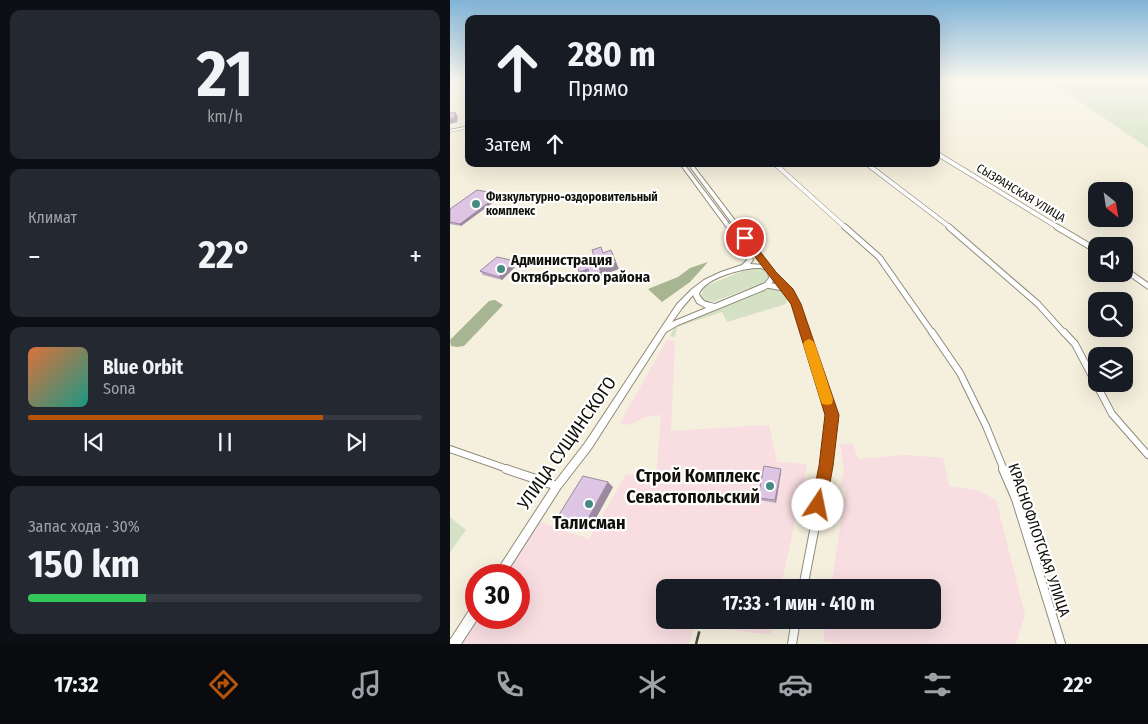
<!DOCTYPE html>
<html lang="ru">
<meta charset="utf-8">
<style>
:root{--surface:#171b24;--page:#242831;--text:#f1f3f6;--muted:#9ea1a6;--line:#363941;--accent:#b45309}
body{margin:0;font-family:"Fira Sans Condensed",sans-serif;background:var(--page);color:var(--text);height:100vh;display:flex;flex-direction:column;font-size:19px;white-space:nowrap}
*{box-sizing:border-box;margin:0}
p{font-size:16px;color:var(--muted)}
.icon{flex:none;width:28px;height:28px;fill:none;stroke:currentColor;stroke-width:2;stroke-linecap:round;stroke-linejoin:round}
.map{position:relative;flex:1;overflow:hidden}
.panel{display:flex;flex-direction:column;gap:10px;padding:10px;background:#0d0f14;width:450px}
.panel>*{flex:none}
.top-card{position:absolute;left:15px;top:15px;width:475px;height:152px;border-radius:10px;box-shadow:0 5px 20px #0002;background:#171b24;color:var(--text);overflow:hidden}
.needle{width:32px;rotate:150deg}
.controls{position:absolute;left:638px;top:182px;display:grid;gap:10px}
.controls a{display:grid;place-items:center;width:45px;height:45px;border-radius:10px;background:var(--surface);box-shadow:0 5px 20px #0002;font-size:25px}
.speed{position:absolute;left:15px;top:564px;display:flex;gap:10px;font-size:25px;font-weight:700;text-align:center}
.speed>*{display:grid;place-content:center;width:65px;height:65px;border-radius:50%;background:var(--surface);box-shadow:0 5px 20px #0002;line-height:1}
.speed .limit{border:8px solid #d22;background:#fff;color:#111}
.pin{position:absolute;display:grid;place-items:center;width:42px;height:42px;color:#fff;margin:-21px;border:2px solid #fff;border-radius:50%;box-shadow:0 1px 5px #0007}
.me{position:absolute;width:55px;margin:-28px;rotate:11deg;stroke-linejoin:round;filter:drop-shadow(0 0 4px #0008)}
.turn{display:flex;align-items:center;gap:18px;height:105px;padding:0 20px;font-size:22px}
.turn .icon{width:65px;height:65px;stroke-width:2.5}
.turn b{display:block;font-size:35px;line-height:42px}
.then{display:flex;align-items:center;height:48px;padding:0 20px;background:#0003;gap:10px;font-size:19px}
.big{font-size:38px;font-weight:700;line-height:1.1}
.panel .tile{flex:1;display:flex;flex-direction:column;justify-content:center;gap:8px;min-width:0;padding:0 18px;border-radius:10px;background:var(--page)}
.panel .dial{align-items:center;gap:0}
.dial b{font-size:65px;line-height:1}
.song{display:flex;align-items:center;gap:15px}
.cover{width:60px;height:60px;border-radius:8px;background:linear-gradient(135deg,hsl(20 70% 55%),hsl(170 70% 35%))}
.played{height:5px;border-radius:2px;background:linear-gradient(90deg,var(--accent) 75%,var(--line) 75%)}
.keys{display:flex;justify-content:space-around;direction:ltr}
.heat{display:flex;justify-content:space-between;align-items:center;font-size:28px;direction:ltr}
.charge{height:8px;border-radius:4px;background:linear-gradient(90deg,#34c759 30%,var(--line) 0)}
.trip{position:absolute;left:206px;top:579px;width:285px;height:50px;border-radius:10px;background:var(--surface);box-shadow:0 5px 20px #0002;font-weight:700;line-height:50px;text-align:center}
.menu{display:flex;height:80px;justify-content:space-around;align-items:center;background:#090b0e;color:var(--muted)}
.menu .icon{width:35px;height:35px}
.menu .current{color:var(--accent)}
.menu b{font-size:22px;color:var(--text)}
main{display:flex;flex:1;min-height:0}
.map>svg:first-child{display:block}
.industrial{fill:#f8dde1}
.green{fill:#d5e1c4}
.forest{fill:#a8b593}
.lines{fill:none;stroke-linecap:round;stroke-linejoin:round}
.minor-far3-casing{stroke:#8f8a79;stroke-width:5}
.minor-far2-casing{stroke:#8f8a79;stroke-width:7}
.minor-far1-casing{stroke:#8f8a79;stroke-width:8}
.minor-casing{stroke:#8f8a79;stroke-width:10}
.tertiary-casing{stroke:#8f8a79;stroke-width:2}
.secondary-casing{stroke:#8f8a79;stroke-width:1}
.minor-far3{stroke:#fff;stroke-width:4}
.minor-far2{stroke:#fff;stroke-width:5}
.minor-far1{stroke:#fff;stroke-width:6}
.minor{stroke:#fff;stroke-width:8}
.tertiary{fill:#fff;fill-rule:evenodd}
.secondary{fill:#fff;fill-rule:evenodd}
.rail{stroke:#49463d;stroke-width:2.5;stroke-dasharray:13 13;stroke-linecap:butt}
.wall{fill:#bea9c3}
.shaded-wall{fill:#9b8a9f}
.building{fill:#ddc5e3;stroke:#9b8a9f}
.route{fill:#b45309;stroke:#753606}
.slow{fill:#f59e0b}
.poi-dot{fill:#458b84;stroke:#fff;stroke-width:2}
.labels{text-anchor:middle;stroke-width:4.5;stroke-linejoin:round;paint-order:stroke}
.far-street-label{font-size:12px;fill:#12100a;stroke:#fff}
.far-poi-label{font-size:12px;font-weight:bold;fill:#12100a;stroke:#fff;text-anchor:start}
.poi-label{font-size:15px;font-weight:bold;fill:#12100a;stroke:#fff;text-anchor:start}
.street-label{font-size:15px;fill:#12100a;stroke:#fff}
.near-street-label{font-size:18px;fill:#12100a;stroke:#fff}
.near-poi-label{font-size:18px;font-weight:bold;fill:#12100a;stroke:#fff;text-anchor:end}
</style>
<main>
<section class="panel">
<div class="tile dial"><b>21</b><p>km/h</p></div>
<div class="tile"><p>Климат</p>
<div class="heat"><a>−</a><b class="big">22°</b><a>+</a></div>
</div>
<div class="tile">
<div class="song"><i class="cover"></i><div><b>Blue Orbit</b><p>Sona</p></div></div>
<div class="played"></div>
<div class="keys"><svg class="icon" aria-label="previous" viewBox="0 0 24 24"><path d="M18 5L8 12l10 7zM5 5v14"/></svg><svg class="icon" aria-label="pause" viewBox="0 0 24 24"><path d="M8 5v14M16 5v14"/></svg><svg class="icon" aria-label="next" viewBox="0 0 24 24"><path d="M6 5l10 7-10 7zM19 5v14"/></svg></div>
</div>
<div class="tile"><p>Запас хода · 30%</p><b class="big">150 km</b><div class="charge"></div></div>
</section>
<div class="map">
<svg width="698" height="644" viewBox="0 0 698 644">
<rect width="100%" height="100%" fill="#f5efdd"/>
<path class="industrial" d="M217 340 225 341 221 431 319 425 327 462 357 464 331 587 215 588V620H324L321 635 245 625 239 644H10L28 618H69V575H56L90 522 139 539 176 474 206 480 211 415 195 417 179 425 170 423Z
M403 443 408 459 456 455 493 458 499 486 527 490 546 500 575 615 566 644H393L373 641 376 620H482V588L381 587 396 488 390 487 394 471 390 444Z"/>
<path class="green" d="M600 81H698V148Z
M306 266 315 269 318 272 317 280 312 283 263 302 257 301 251 296 255 286Z
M324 287 329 288 338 296 336 304 277 322 272 312 227 327 225 337 220 336 225 326Z
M0 517 16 530 0 552Z"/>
<path class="forest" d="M258 262 240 282 212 302 198 289 228 277 240 268Z
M45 300 53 305 14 346 7 347 1 346 0 340 39 301Z"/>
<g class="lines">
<defs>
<path id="minor-far3" d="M486 153 609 228
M325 164 396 228
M417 164 501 228"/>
<path id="minor-far2" d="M395 227 429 257 483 334
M499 227 588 304 615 334
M607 227 646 250
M674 269 698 286
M322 274C343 297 346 304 356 334
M317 285 333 288"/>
<path id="minor-far1" d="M355 332 382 415 375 470
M482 332 510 373 536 426 554 470
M614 332 625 344 662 414 698 455
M0 449 60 470"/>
<path id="minor" d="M56 469 107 486
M553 469 566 499 611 644
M353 588 376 469
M342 644 346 620"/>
<path id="tertiary" d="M230 164H234L299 250 303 260 300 264 313 265 238 164H242L323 270 325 278 319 287 314 290 228 325 216 332 141 449 110 489 55 575H44L104 483 135 443 227 304 242 289 254 280 271 272 292 265 297 260 294 251ZM304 268H311L318 271 319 278 315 283 265 304C257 302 253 303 249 294 255 278 288 270 304 268ZM243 295 247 303 256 308 222 322 232 308Z
M26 604V618H28L11 644H0V640L22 606Z"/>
<path id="secondary" d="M19 126V128L0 132V130Z"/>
</defs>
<use href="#minor-far3" class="minor-far3-casing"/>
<use href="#minor-far2" class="minor-far2-casing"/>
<use href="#minor-far1" class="minor-far1-casing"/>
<use href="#minor" class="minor-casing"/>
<use href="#tertiary" class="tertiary-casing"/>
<use href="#secondary" class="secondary-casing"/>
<use href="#minor-far3" class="minor-far3"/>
<use href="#minor-far2" class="minor-far2"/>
<use href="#minor-far1" class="minor-far1"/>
<use href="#minor" class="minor"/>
<use href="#tertiary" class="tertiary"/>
<use href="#secondary" class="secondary"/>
<path class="rail" d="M246 644 252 621"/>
</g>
<path class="wall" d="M50 194 52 196 11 226 0 224V209Z
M65 261 68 264 52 280 33 275 30 271Z
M331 469V472L326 503 309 500 308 498Z
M163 487 140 529 114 521 107 518Z"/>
<path class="shaded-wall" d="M5 112 8 117 7 122 0 124V119Z
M50 194 52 196 11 226 10 224Z
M161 250 169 269 153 275 155 279 144 283 140 276 133 279 129 272 138 269 149 268Z
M65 261 68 264 52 280 49 277Z
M331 469V472L326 503 325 500Z
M158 482 163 487 140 529 134 526Z"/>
<path class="building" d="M5 112 4 118 0 119V113Z
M27 190 50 194 10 224 0 222V209Z
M151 247 153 253 161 250 166 263 149 268 151 272 140 276 138 269 129 272 125 259 135 256 137 262 145 259 142 250Z
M47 257 65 261 49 277 30 271Z
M314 466 331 469 325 500 308 498Z
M133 476 158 482 134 526 107 518Z"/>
<linearGradient id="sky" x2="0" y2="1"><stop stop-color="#80b3d6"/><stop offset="0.47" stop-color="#faf8f0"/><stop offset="1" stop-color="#faf8f0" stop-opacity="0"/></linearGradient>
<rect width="698" height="171" fill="url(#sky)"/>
<path class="route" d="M295 235 298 236 326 272 343 289 351 304 389 415 383 466 376 505 374 510 368 513 363 510 361 505 369 466 375 415 341 304 292 240V236Z"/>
<path class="slow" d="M359 339 363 341 365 344 383 399 382 404 377 405 372 404 370 399 353 344 355 341Z"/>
<g class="poi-dot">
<circle cx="26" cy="204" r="5"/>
<circle cx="51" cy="269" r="5"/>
<circle cx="320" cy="486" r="5"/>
<circle cx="139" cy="504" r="5"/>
</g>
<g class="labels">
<g class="far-street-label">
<text transform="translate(571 193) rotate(31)" y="4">СЫЗРАНСКАЯ УЛИЦА</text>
</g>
<g class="far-poi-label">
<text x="36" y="201">Физкультурно-оздоровительный<tspan x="36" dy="14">комплекс</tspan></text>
</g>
<g class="poi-label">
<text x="61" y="265">Администрация<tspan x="61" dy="17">Октябрьского района</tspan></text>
</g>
<g class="street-label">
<text transform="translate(589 540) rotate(71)" y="5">КРАСНОФЛОТСКАЯ УЛИЦА</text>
</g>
<g class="near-street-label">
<text transform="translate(117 443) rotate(-55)" y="6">УЛИЦА СУЩИНСКОГО</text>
</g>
<g class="near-poi-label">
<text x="310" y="482">Строй Комплекс<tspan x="310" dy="21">Севастопольский</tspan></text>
<text x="139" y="529" text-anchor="middle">Талисман</text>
</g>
</g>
</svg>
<div class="controls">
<a><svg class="needle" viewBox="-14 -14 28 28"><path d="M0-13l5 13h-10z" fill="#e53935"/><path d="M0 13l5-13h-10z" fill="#9ea1a6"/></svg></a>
<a><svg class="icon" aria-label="sound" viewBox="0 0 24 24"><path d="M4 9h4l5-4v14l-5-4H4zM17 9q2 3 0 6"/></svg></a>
<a><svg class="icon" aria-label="search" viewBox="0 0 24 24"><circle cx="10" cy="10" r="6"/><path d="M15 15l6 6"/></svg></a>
<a><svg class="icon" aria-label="layers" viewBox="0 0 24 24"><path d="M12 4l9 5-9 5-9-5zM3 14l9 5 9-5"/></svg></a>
</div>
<div class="speed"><div class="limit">30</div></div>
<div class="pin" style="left:295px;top:238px;background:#d93025"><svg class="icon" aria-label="arrive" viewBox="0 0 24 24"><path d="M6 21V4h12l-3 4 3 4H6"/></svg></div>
<svg class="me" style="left:368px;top:505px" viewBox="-20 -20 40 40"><circle r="19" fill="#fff"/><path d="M0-13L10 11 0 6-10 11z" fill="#b45309"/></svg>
<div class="trip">17:33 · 1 мин · 410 m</div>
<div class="top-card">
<div class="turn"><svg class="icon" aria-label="ahead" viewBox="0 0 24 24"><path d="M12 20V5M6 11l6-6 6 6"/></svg><div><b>280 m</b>Прямо</div></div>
<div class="then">Затем<svg class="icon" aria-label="ahead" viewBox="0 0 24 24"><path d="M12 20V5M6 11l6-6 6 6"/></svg></div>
</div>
</div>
</main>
<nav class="menu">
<b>17:32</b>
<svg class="icon current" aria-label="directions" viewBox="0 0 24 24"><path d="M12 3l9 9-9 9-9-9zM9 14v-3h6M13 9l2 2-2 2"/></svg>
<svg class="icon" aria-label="music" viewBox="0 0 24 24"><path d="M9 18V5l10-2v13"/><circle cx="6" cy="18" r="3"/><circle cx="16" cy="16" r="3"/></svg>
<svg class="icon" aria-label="phone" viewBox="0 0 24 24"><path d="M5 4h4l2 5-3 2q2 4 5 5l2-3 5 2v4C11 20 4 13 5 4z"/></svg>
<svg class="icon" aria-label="climate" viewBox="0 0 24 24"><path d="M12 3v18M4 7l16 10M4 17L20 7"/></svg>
<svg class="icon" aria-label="car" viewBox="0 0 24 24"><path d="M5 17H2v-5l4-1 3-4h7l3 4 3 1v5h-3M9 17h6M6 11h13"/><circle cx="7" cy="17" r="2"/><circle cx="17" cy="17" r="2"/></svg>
<svg class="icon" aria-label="filters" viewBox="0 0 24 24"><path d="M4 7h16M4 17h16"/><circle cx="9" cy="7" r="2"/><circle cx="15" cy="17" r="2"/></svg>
<b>22°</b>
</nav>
